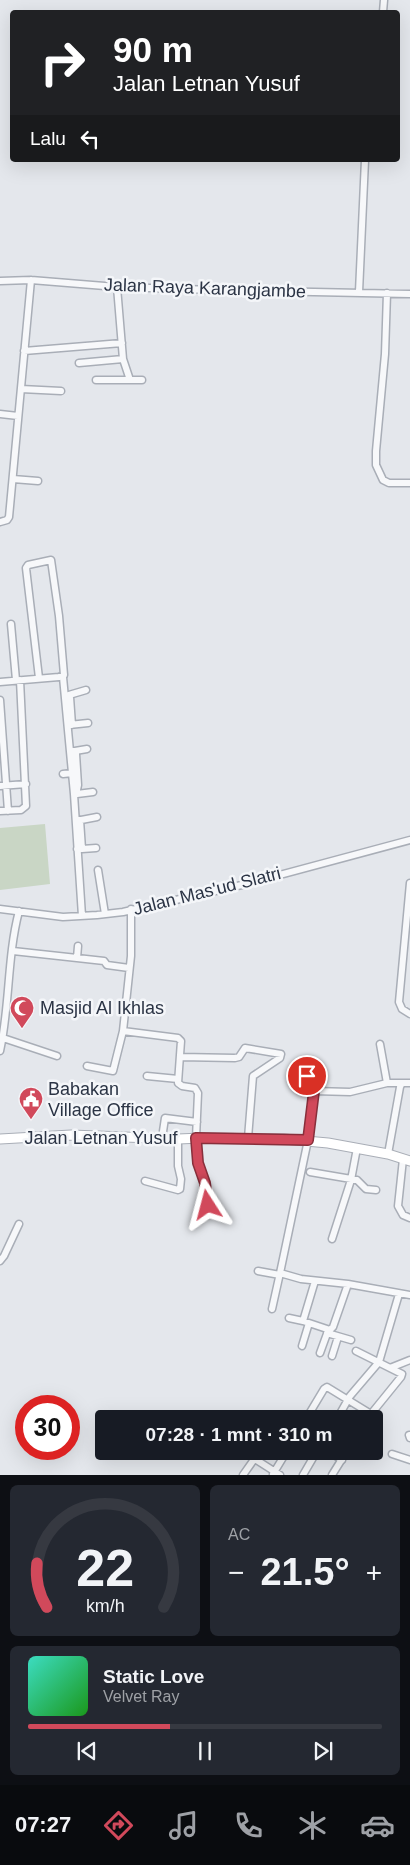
<!DOCTYPE html>
<html lang="id">
<meta charset="utf-8">
<style>
:root{--surface:#171b24;--page:#242831;--text:#f1f3f6;--muted:#9ea1a6;--line:#363941;--accent:#d1495b}
body{margin:0;font-family:Arial,sans-serif;background:var(--page);color:var(--text);height:100vh;display:flex;flex-direction:column;font-size:19px;white-space:nowrap}
*{box-sizing:border-box;margin:0}
p{font-size:16px;color:var(--muted)}
.icon{flex:none;width:28px;height:28px;fill:none;stroke:currentColor;stroke-width:2;stroke-linecap:round;stroke-linejoin:round}
.map{position:relative;height:1475px;overflow:hidden}
.details{display:flex;flex-direction:column;gap:10px;padding:10px;background:#0d0f14;flex:1}
.details>*{flex:none}
.hud{position:absolute;left:10px;top:10px;width:390px;height:152px;border-radius:5px;box-shadow:0 5px 20px #0002;background:#202124;color:#fff;overflow:hidden}
.speed{position:absolute;left:15px;top:1395px;display:flex;gap:10px;font-size:25px;font-weight:700;text-align:center}
.speed>*{display:grid;place-content:center;width:65px;height:65px;border-radius:50%;background:var(--surface);box-shadow:0 5px 20px #0002;line-height:1}
.speed .limit{border:8px solid #d22;background:#fff;color:#111}
.pin{position:absolute;display:grid;place-items:center;width:42px;height:42px;color:#fff;margin:-21px;border:2px solid #fff;border-radius:50%;box-shadow:0 1px 5px #0007}
.me{position:absolute;width:55px;margin:-28px;rotate:351deg;stroke-linejoin:round;filter:drop-shadow(0 0 4px #0008)}
.turn{display:flex;align-items:center;gap:18px;height:105px;padding:0 20px;font-size:22px}
.turn .icon{width:65px;height:65px;stroke-width:2.5}
.turn b{display:block;font-size:35px;line-height:42px}
.then{display:flex;align-items:center;height:48px;padding:0 20px;background:#0003;gap:10px;font-size:19px}
.big{font-size:38px;font-weight:700;line-height:1.1}
.details .tile{flex:1;display:flex;flex-direction:column;justify-content:center;gap:8px;min-width:0;padding:0 18px;border-radius:8px;background:var(--page)}
.details .dial{align-items:center;gap:0}
.dial svg{height:130px;overflow:visible;fill:none;stroke:var(--line);stroke-width:7;stroke-linecap:round;text-anchor:middle}
.dial text{fill:var(--text);stroke:none}
.song{display:flex;align-items:center;gap:15px}
.cover{width:60px;height:60px;border-radius:8px;background:linear-gradient(135deg,hsl(170 70% 55%),hsl(120 70% 35%))}
.played{height:5px;border-radius:2px;background:linear-gradient(90deg,var(--accent) 40%,var(--line) 40%)}
.keys{display:flex;justify-content:space-around;direction:ltr}
.heat{display:flex;justify-content:space-between;align-items:center;font-size:28px;direction:ltr}
.details .tiles{flex:1;display:grid;gap:10px;grid-template-columns:1fr 1fr}
.tile:last-child{grid-column:span 2}
.trip{position:absolute;left:95px;top:1410px;width:288px;height:50px;border-radius:5px;background:var(--surface);box-shadow:0 5px 20px #0002;font-weight:700;line-height:50px;text-align:center}
.tabs{display:flex;height:80px;justify-content:space-around;align-items:center;background:#090b0e;color:var(--muted)}
.tabs .icon{width:35px;height:35px}
.tabs .selected{color:var(--accent)}
.tabs b{font-size:22px;color:var(--text)}
.map>svg:first-child{display:block}
.green{fill:#c9d6c5}
.lines{fill:none;stroke-linecap:round;stroke-linejoin:round}
.street-casing{stroke:#a9aeb7;stroke-width:9}
.secondary-casing{stroke:#a9aeb7;stroke-width:11}
.street{stroke:#f7f8fa;stroke-width:6}
.secondary{stroke:#fff;stroke-width:9}
.route-casing{stroke:#882f3b;stroke-width:12}
.route{stroke:#d1495b;stroke-width:9}
.labels{text-anchor:middle;stroke-width:5;stroke-linejoin:round;paint-order:stroke}
.street-label{font-size:18px;fill:#2b3445;stroke:#f4f6f9}
.poi-label{font-size:18px;fill:#2b3445;stroke:#f4f6f9;text-anchor:start}
</style>
<div class="map">
<svg width="410" height="1475" viewBox="0 0 410 1475">
<rect width="100%" height="100%" fill="#e4e7ec"/>
<path class="green" d="M45 824 50 884 0 890V828Z"/>
<g class="lines">
<defs>
<path id="street" d="M383 12 384 0
M0 281 31 280 117 287 215 290 410 294
M359 292 365 160
M387 293 385 354 376 451V465L383 480 389 483H410
M24 351 122 343
M79 363 123 359 117 287
M96 380H130L123 359
M130 380H142
M21 389 61 391
M0 414 18 416
M13 479 38 481
M0 522 7 520 9 517 31 280
M11 624 16 680
M63 677 74 794 82 916
M0 682 59 677 64 675 59 616 51 560 28 565 26 568 39 678
M69 695 86 690
M65 696 69 695 70 697 72 725
M0 700 8 811
M69 725 88 723
M70 751H75L76 754 78 785 76 794
M75 751 87 749
M63 774 72 773
M0 786 26 784
M77 794 93 792
M0 811 21 810 26 806 20 680
M76 821 97 817
M77 849H82L80 820
M82 849 96 848
M98 870 105 914
M410 883 399 1002 402 1009 410 1014
M0 909 63 917 97 915 123 912 246 884 410 840
M131 909V956L123 1031 178 1038 181 1041 178 1083 182 1086 195 1088 198 1093 196 1138 198 1163 205 1183 208 1205 216 1206
M78 946 77 958 104 961 107 965 129 968
M13 951 77 958
M3 1038 57 1056
M380 1044 387 1083
M0 1051C10 1005 7 957 19 911
M180 1057 235 1058 239 1057 245 1048 281 1054 280 1058 253 1076 248 1138
M87 1066 113 1071 123 1031
M147 1076 178 1079
M307 1076 314 1091 350 1092 387 1083H402
M314 1091 308 1140 280 1273 301 1279 348 1284 410 1295
M162 1138 165 1118 197 1122
M388 1154 400 1087 402 1083H410
M403 1159 398 1206 403 1215 410 1218
M310 1172 357 1180 366 1189 376 1190
M145 1181 178 1190 180 1189 181 1179 178 1166V1139
M332 1239 351 1180 357 1148
M0 1261 4 1256 19 1224
M258 1271 280 1275
M315 1281 303 1321 330 1330 333 1327 348 1284
M272 1309 280 1273
M289 1318 303 1321
M327 1333 351 1340
M302 1346 309 1323
M356 1351 402 1374 401 1377 371 1414
M320 1353 328 1331
M332 1356 338 1337
M390 1368 410 1360
M306 1419 324 1389 327 1387 371 1414 368 1419
M337 1419 350 1396 379 1362 399 1294
M409 1435 410 1438
M328 1451 342 1460
M392 1454 410 1460
M255 1459 280 1475
M273 1474 287 1451
M243 1475 260 1451
M303 1475 317 1451
M332 1475 347 1451"/>
<path id="secondary" d="M0 1139 71 1135 178 1139 202 1138 284 1139 328 1143 388 1154 410 1161"/>
</defs>
<use href="#street" class="street-casing"/>
<use href="#secondary" class="secondary-casing"/>
<use href="#street" class="street"/>
<use href="#secondary" class="secondary"/>
</g>
<g class="lines">
<defs>
<path id="route" d="M208 1205 205 1183 198 1163 196 1138 308 1140 314 1091 307 1076"/>
</defs>
<use href="#route" class="route-casing"/>
<use href="#route" class="route"/>
</g>
<defs>
<symbol id="mosque-pin" viewBox="-11 -11 22 30"><path d="M0 17L-7.5 6A9.5 9.5 0 1 1 7.5 6Z" fill="#d1495b" stroke="#f4f6f9"/><path d="M3.5-4.9A6 6 0 1 0 3.5 4.9A5 5 0 1 1 3.5-4.9Z" fill="#fff"/></symbol>
<symbol id="civic-pin" viewBox="-11 -11 22 30"><path d="M0 17L-7.5 6A9.5 9.5 0 1 1 7.5 6Z" fill="#d1495b" stroke="#f4f6f9"/><path d="M-.6-6.5H3V-4.5H.6V-3L4-1V1h2V6H-6V1h2V-1L-.6-3ZM-1.2 2.5V6h2.4V2.5Z" fill="#fff"/></symbol>
</defs>
<g fill-rule="evenodd">
<use href="#mosque-pin" x="8" y="994" width="28" height="38"/>
<use href="#civic-pin" x="17" y="1085" width="28" height="38"/>
</g>
<g class="labels">
<g class="street-label">
<text transform="translate(205 288) rotate(2)" y="6">Jalan Raya Karangjambe</text>
<text transform="translate(207 891) rotate(-14)" y="6">Jalan Mas'ud Slatri</text>
<text x="101" y="1144">Jalan Letnan Yusuf</text>
</g>
<g class="poi-label">
<text x="40" y="1014">Masjid Al Ikhlas</text>
<text x="48" y="1095">Babakan<tspan x="48" dy="21">Village Office</tspan></text>
</g>
</g>
</svg>
<div class="speed"><div class="limit">30</div></div>
<div class="pin" style="left:307px;top:1076px;background:#d93025"><svg class="icon" aria-label="arrive" viewBox="0 0 24 24"><path d="M6 21V4h12l-3 4 3 4H6"/></svg></div>
<svg class="me" style="left:208px;top:1205px" viewBox="-20 -20 40 40"><path d="M0-17L14 15 0 8-14 15z" fill="#d1495b" stroke="#fff" stroke-width="4"/></svg>
<div class="trip">07:28 · 1 mnt · 310 m</div>
<div class="hud">
<div class="turn"><svg class="icon" aria-label="right" viewBox="0 0 24 24"><path d="M7 20v-9h11M14 6l5 5-5 5"/></svg><div><b>90 m</b>Jalan Letnan Yusuf</div></div>
<div class="then">Lalu<svg class="icon" aria-label="left" viewBox="0 0 24 24"><path d="M17 20v-9H6M10 6l-5 5 5 5"/></svg></div>
</div>
</div>
<section class="details">
<div class="tiles">
<div class="tile dial"><svg viewBox="0 0 100 80">
<path d="M14 69A42 42 0 1 1 86 69"/>
<path d="M14 69A42 42 0 0 1 8 42" stroke="#d1495b"/>
<text x="50" y="56" font-size="32" font-weight="700">22</text>
<text x="50" y="72" font-size="11">km/h</text>
</svg></div>
<div class="tile"><p>AC</p>
<div class="heat"><a>−</a><b class="big">21.5°</b><a>+</a></div>
</div>
<div class="tile">
<div class="song"><i class="cover"></i><div><b>Static Love</b><p>Velvet Ray</p></div></div>
<div class="played"></div>
<div class="keys"><svg class="icon" aria-label="previous" viewBox="0 0 24 24"><path d="M18 5L8 12l10 7zM5 5v14"/></svg><svg class="icon" aria-label="pause" viewBox="0 0 24 24"><path d="M8 5v14M16 5v14"/></svg><svg class="icon" aria-label="next" viewBox="0 0 24 24"><path d="M6 5l10 7-10 7zM19 5v14"/></svg></div>
</div>
</div>
</section>
<nav class="tabs">
<b>07:27</b>
<svg class="icon selected" aria-label="directions" viewBox="0 0 24 24"><path d="M12 3l9 9-9 9-9-9zM9 14v-3h6M13 9l2 2-2 2"/></svg>
<svg class="icon" aria-label="music" viewBox="0 0 24 24"><path d="M9 18V5l10-2v13"/><circle cx="6" cy="18" r="3"/><circle cx="16" cy="16" r="3"/></svg>
<svg class="icon" aria-label="phone" viewBox="0 0 24 24"><path d="M5 4h4l2 5-3 2q2 4 5 5l2-3 5 2v4C11 20 4 13 5 4z"/></svg>
<svg class="icon" aria-label="climate" viewBox="0 0 24 24"><path d="M12 3v18M4 7l16 10M4 17L20 7"/></svg>
<svg class="icon" aria-label="car" viewBox="0 0 24 24"><path d="M5 17H2v-5l4-1 3-4h7l3 4 3 1v5h-3M9 17h6M6 11h13"/><circle cx="7" cy="17" r="2"/><circle cx="17" cy="17" r="2"/></svg>
</nav>
